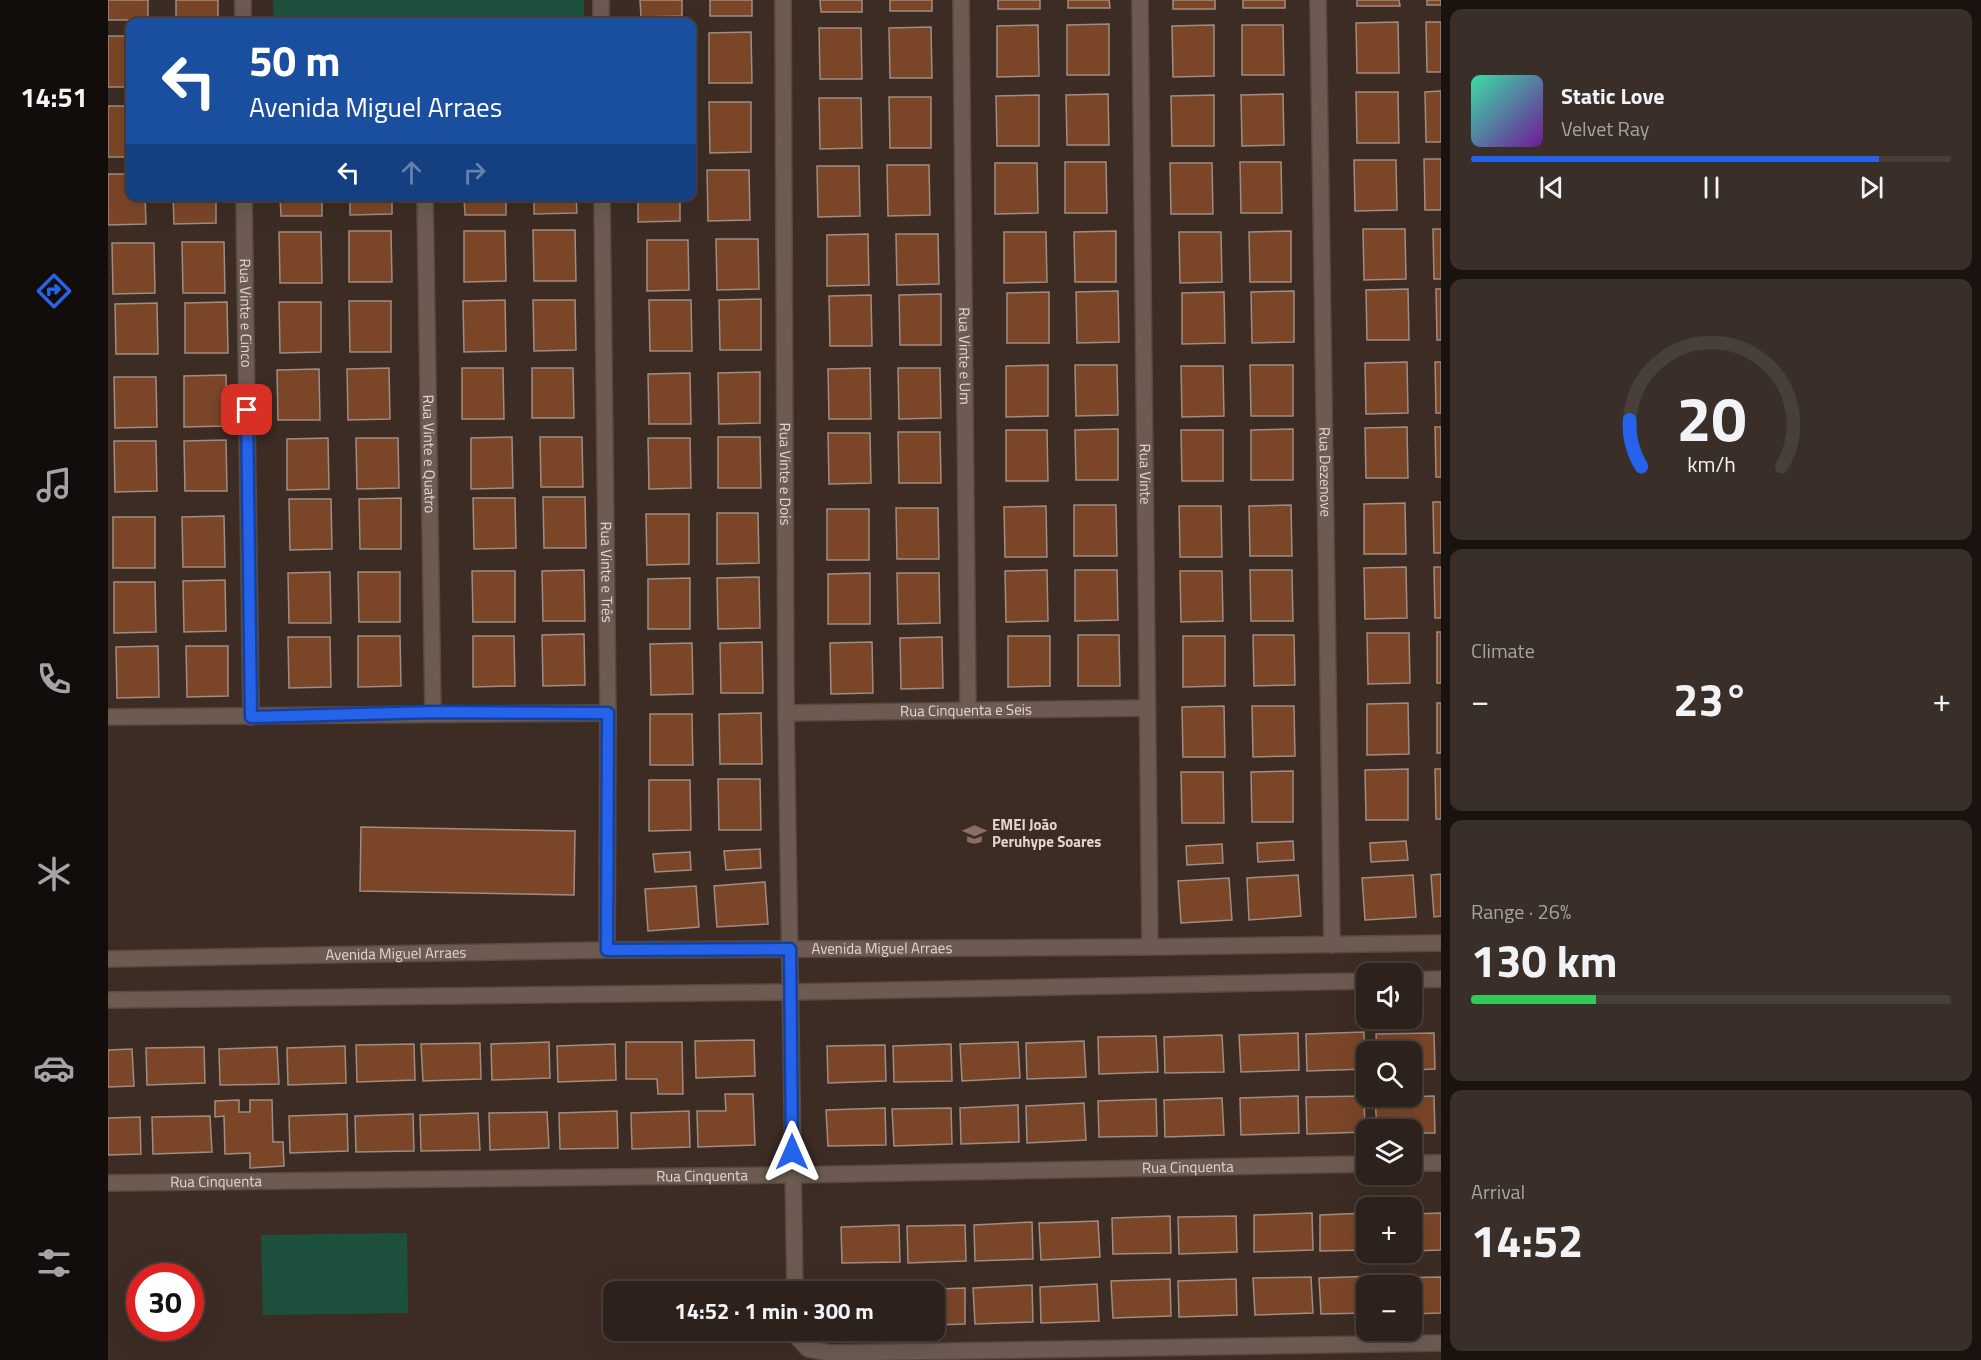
<!DOCTYPE html>
<meta charset="utf-8">
<style>
:root{--surface:#2d211b;--page:#392e28;--text:#f1f3f6;--muted:#a7a3a3;--line:#483e3a;--accent:#2563eb}
body{margin:0;font-family:"Titillium Web",sans-serif;background:var(--page);color:var(--text);height:100vh;display:flex;flex-direction:column;font-size:22px;white-space:nowrap}
*{box-sizing:border-box;margin:0}
p{font-size:20px;color:var(--muted)}
.icon{flex:none;width:33px;height:33px;fill:none;stroke:currentColor;stroke-width:2;stroke-linecap:round;stroke-linejoin:round}
.map{position:relative;flex:1;overflow:hidden}
.drawer{display:flex;flex-direction:column;gap:9px;padding:9px;background:#19120f;width:540px}
.drawer>*{flex:none}
.top-card{position:absolute;left:18px;top:18px;width:570px;height:183px;border-radius:12px;box-shadow:0 6px 24px #0002,0 0 0 2px var(--line);background:#1a4fa0;color:#fff;overflow:hidden}
.buttons{position:absolute;left:1248px;top:963px;display:grid;gap:12px}
.buttons a{display:grid;place-items:center;width:66px;height:66px;border-radius:12px;background:var(--surface);box-shadow:0 6px 24px #0002,0 0 0 2px var(--line);font-size:30px}
.speed{position:absolute;left:18px;top:1263px;display:flex;gap:12px;font-size:30px;font-weight:700;text-align:center}
.speed>*{display:grid;place-content:center;width:78px;height:78px;border-radius:50%;background:var(--surface);box-shadow:0 6px 24px #0002,0 0 0 2px var(--line);line-height:1}
.speed .limit{border:9px solid #d22;background:#fff;color:#111}
.pin{position:absolute;display:grid;place-items:center;width:51px;height:51px;color:#fff;margin:-26px;border-radius:12px;box-shadow:0 3px 9px #0006}
.me{position:absolute;width:66px;margin:-33px;rotate:0deg;stroke-linejoin:round;filter:drop-shadow(0 0 4px #0008)}
.turn{display:flex;align-items:center;gap:21px;height:126px;padding:0 24px;font-size:27px}
.turn .icon{width:78px;height:78px;stroke-width:2.5}
.turn b{display:block;font-size:42px;line-height:51px}
.lanes{display:flex;align-items:center;height:57px;padding:0 24px;background:#0003;justify-content:center;gap:30px;direction:ltr}
.lanes .off{opacity:.35}
.big{font-size:45px;font-weight:700;line-height:1.1}
.drawer .tile{flex:1;display:flex;flex-direction:column;justify-content:center;gap:9px;min-width:0;padding:0 21px;border-radius:12px;background:var(--page)}
.drawer .dial{align-items:center;gap:0}
.dial svg{height:156px;overflow:visible;fill:none;stroke:var(--line);stroke-width:7;stroke-linecap:round;text-anchor:middle}
.dial text{fill:var(--text);stroke:none}
.song{display:flex;align-items:center;gap:18px}
.cover{width:72px;height:72px;border-radius:9px;background:linear-gradient(135deg,hsl(160 70% 55%),hsl(280 70% 35%))}
.played{height:6px;border-radius:3px;background:linear-gradient(90deg,var(--accent) 85%,var(--line) 85%)}
.keys{display:flex;justify-content:space-around;direction:ltr}
.heat{display:flex;justify-content:space-between;align-items:center;font-size:33px;direction:ltr}
.charge{height:9px;border-radius:4px;background:linear-gradient(90deg,#34c759 26%,var(--line) 0)}
.trip{position:absolute;left:495px;top:1281px;width:342px;height:60px;border-radius:12px;background:var(--surface);box-shadow:0 6px 24px #0002,0 0 0 2px var(--line);font-weight:700;line-height:60px;text-align:center}
main{display:flex;flex:1;min-height:0}
.tabs{display:flex;flex-direction:column;width:108px;justify-content:space-around;align-items:center;background:#120d0b;color:var(--muted)}
.tabs .icon{width:42px;height:42px}
.tabs .current{color:var(--accent)}
.tabs b{font-size:27px;color:var(--text)}
.map>svg:first-child{display:block}
.green{fill:#1e513d}
.building{fill:#7b4628;stroke:#a08c82;stroke-width:1.5}
.lines{fill:none;stroke-linecap:round;stroke-linejoin:round}
.street-casing{stroke:#584a43;stroke-width:18}
.street{stroke:#6d5b51;stroke-width:15}
.route-casing{stroke:#184099;stroke-width:15}
.route{stroke:#2563eb;stroke-width:10}
.labels{text-anchor:middle;stroke-width:6;stroke-linejoin:round;paint-order:stroke}
.street-label{font-size:15px;fill:#e0d5cf;stroke:#3c2c24}
.poi-label{font-size:15px;font-weight:bold;fill:#e0d5cf;stroke:#3c2c24;text-anchor:start}
</style>
<main>
<nav class="tabs">
<b>14:51</b>
<svg class="icon current" aria-label="directions" viewBox="0 0 24 24"><path d="M12 3l9 9-9 9-9-9zM9 14v-3h6M13 9l2 2-2 2"/></svg>
<svg class="icon" aria-label="music" viewBox="0 0 24 24"><path d="M9 18V5l10-2v13"/><circle cx="6" cy="18" r="3"/><circle cx="16" cy="16" r="3"/></svg>
<svg class="icon" aria-label="phone" viewBox="0 0 24 24"><path d="M5 4h4l2 5-3 2q2 4 5 5l2-3 5 2v4C11 20 4 13 5 4z"/></svg>
<svg class="icon" aria-label="climate" viewBox="0 0 24 24"><path d="M12 3v18M4 7l16 10M4 17L20 7"/></svg>
<svg class="icon" aria-label="car" viewBox="0 0 24 24"><path d="M5 17H2v-5l4-1 3-4h7l3 4 3 1v5h-3M9 17h6M6 11h13"/><circle cx="7" cy="17" r="2"/><circle cx="17" cy="17" r="2"/></svg>
<svg class="icon" aria-label="filters" viewBox="0 0 24 24"><path d="M4 7h16M4 17h16"/><circle cx="9" cy="7" r="2"/><circle cx="15" cy="17" r="2"/></svg>
</nav>
<div class="map">
<svg width="1333" height="1360" viewBox="0 0 1333 1360">
<rect width="100%" height="100%" fill="#3c2c24"/>
<path class="green" d="M165 0H476V22H166Z
M299 1233 300 1313 155 1315 153 1235Z"/>
<path class="building" d="M0 0H40V20H0Z
M68 0H110V19H68Z
M532 0H574V16L533 17Z
M602 0H644V16H602Z
M712 0H754V12H713Z
M782 0H824V11H782Z
M890 0H932V9H890Z
M960 0H1001L1002 8H960Z
M1065 0H1107V9H1065Z
M1135 0H1177V8H1135Z
M1249 0H1291L1292 6H1249Z
M1319 0H1333V5H1319Z
M1290 22 1291 73H1249L1248 23Z
M1318 22H1333V72H1319Z
M1001 24V75H959V25Z
M930 25 931 76 889 77V26Z
M1106 25V76L1065 77 1064 26Z
M1134 25H1175L1176 75H1134Z
M823 27 824 78H782L781 28Z
M711 28H753L754 79H712Z
M643 32 644 83H601V33Z
M0 36H22V87H0Z
M1333 91V142H1318L1317 92Z
M1248 92H1290L1291 143H1249Z
M1000 94 1001 145H959L958 95Z
M1175 94 1176 145 1134 146 1133 95Z
M931 95V146H889L888 96Z
M1106 95V146H1064L1063 96Z
M781 97H823V148H782Z
M711 98H753L754 148 712 149Z
M601 102H643V152L602 153Z
M0 106H22V157H0Z
M1316 159H1333V210H1317Z
M1246 160H1288L1289 210 1247 211Z
M957 162H998L999 213H957Z
M1132 162H1173L1174 213H1133Z
M887 163H929L930 213 887 214Z
M1062 163H1104L1105 214H1063Z
M779 165H821L822 215 780 216Z
M709 166H751L752 216 710 217Z
M599 170H641L642 220 600 221Z
M0 174H22V196H37L38 224 0 225Z
M65 196H108V223L66 224Z
M172 196H214V216H173Z
M242 196H284V214L242 215Z
M356 196H398V215H357Z
M426 196H468L469 213 426 214Z
M530 196H572V221L530 222Z
M1255 229H1297L1298 279 1256 280Z
M1325 229H1333V279H1326Z
M425 230H467L468 281H426Z
M241 231H283L284 282H241Z
M356 231H397L398 281 356 282Z
M1008 231V282H967L966 232Z
M1183 231V282H1142L1141 232Z
M171 232H213L214 283H172Z
M896 232H938L939 282 896 283Z
M1071 232H1113L1114 282 1072 283Z
M760 234 761 285 719 286V235Z
M788 234H830L831 284 789 285Z
M608 239H650L651 289 609 290Z
M539 240H580L581 290 539 291Z
M74 242H116L117 293H75Z
M4 243H46L47 293 5 294Z
M1300 289 1301 340H1259L1258 290Z
M1328 289H1333V340H1329Z
M1010 291 1011 342 969 343 968 292Z
M1186 291V342L1144 343 1143 292Z
M941 292V343H899V293Z
M1116 292 1117 343 1074 344V293Z
M833 294V345H792L791 295Z
M763 295 764 346H722L721 296Z
M653 299V350H612L611 300Z
M397 300 398 351 356 352 355 301Z
M425 300H467L468 350 426 351Z
M541 300H583L584 351H542Z
M241 301H283V352H242Z
M119 302 120 353H77V303Z
M171 302H213V352L172 353Z
M49 303 50 354H8L7 304Z
M1299 362 1300 413 1258 414 1257 363Z
M1327 362H1333V413H1328Z
M940 365V416L898 417V366Z
M967 365H1009L1010 415 968 416Z
M1142 365H1185V416H1143Z
M1073 366H1115L1116 416 1074 417Z
M281 368 282 419 240 420 239 369Z
M354 368H395L396 419H354Z
M424 368H465L466 418H424Z
M762 368 763 419H721L720 369Z
M790 368H832L833 418 791 419Z
M211 369 212 420H170L169 370Z
M652 372V423L611 424 610 373Z
M582 373 583 424H541L540 374Z
M118 375 119 426 76 427V376Z
M6 377H48L49 427 7 428Z
M1299 427 1300 478H1258L1257 428Z
M1327 427H1333V477H1328Z
M1010 429V480H968L967 430Z
M1185 429V480H1143V430Z
M898 430H939L940 481H898Z
M1073 430H1115V481H1074Z
M790 432H832L833 483H791Z
M720 433H762L763 483 721 484Z
M404 437 405 488 363 489V438Z
M432 437H474L475 487H433Z
M610 437H652L653 488H610Z
M220 438 221 489 179 490V439Z
M248 438H290L291 488 249 489Z
M540 438H582L583 488 541 489Z
M118 440 119 491H77L76 441Z
M6 441H48L49 491 7 492Z
M435 497H477L478 548H436Z
M293 498V549H252L251 499Z
M365 498H407L408 548 366 549Z
M181 499H223L224 549 182 550Z
M1325 502H1333V553H1326Z
M1297 503 1298 554H1256V504Z
M966 505H1008L1009 556H966Z
M1183 505 1184 556H1142L1141 506Z
M938 506 939 557H897L896 507Z
M1071 506H1113L1114 557H1072Z
M788 508H830L831 559H789Z
M719 509H761V560H719Z
M609 513H650L651 563 609 564Z
M538 514H581V564L539 565Z
M116 516 117 567H75L74 517Z
M5 517H47V568H5Z
M1298 567 1299 618 1257 619 1256 568Z
M1326 567H1333V618H1327Z
M476 570 477 621H435L434 571Z
M939 570 940 621 898 622 897 571Z
M967 570H1009L1010 620 967 621Z
M1142 570H1184L1185 621H1143Z
M364 571H407V622H365Z
M1072 571H1114L1115 621 1073 622Z
M222 572 223 623H181L180 573Z
M250 572H292V622H251Z
M762 573V624H720V574Z
M789 573H831L832 623 790 624Z
M651 577 652 628 610 629 609 578Z
M582 578V629H540V579Z
M117 580 118 631 76 632 75 581Z
M6 582H47L48 632 6 633Z
M1329 632H1333V683H1329Z
M1259 633H1301L1302 683 1260 684Z
M476 634 477 685 435 686 434 635Z
M970 635H1011L1012 686H970Z
M1145 635H1186L1187 685 1146 686Z
M250 636H292L293 686 250 687Z
M365 636H406L407 686 365 687Z
M900 636H942V686L900 687Z
M1075 636H1117V686L1075 687Z
M180 637H222L223 687 181 688Z
M834 637 835 688 793 689 792 638Z
M654 642 655 693H613L612 643Z
M764 642 765 693 723 694 722 643Z
M584 643 585 694 543 695 542 644Z
M50 646 51 697 9 698 8 647Z
M78 646H120V696L79 697Z
M1300 703 1301 754 1259 755V704Z
M1329 703H1333V753H1329Z
M1116 706 1117 757H1075L1074 707Z
M1144 706H1186L1187 756 1145 757Z
M653 713 654 764H612L611 714Z
M542 714H584L585 765H542Z
M1300 769V820H1258L1257 770Z
M1327 769H1333V819H1328Z
M1185 771V822H1144L1143 772Z
M1073 772H1115L1116 823H1074Z
M610 779H652L653 830H611Z
M541 780H582L583 830 541 831Z
M253 827 467 831 466 895 252 891Z
M1185 841 1186 860 1150 862 1149 843Z
M1298 841 1300 860 1263 862 1262 843Z
M1114 844 1115 863 1079 865 1078 846Z
M652 849 653 868 618 870 616 851Z
M582 852 583 870 547 872 545 854Z
M1333 874V916L1326 917 1323 875Z
M1190 875 1193 916 1141 920 1139 878Z
M1305 875 1308 917 1257 920 1254 878Z
M1121 878 1124 920 1073 923 1070 881Z
M657 882 660 924 609 927 606 886Z
M588 886 591 927 540 931 537 889Z
M1256 1032 1257 1069 1199 1071 1198 1034Z
M1190 1033 1191 1070 1133 1072 1131 1035Z
M1326 1033 1327 1069 1304 1070V1052H1269L1268 1034Z
M1114 1035 1116 1072 1057 1073 1056 1037Z
M1048 1036 1050 1072 991 1074 990 1037Z
M646 1040 647 1076 588 1078 587 1041Z
M976 1041 978 1077 919 1079 918 1043Z
M441 1042 442 1078 384 1080 383 1044Z
M518 1042H574L575 1094H550L549 1079H518Z
M910 1042 912 1078 854 1081 852 1044Z
M372 1043 373 1079 315 1081 313 1044Z
M306 1044 307 1080 249 1082 248 1045Z
M507 1044 508 1080 450 1082 449 1046Z
M843 1044 844 1081 786 1082 785 1046Z
M777 1045 778 1081 720 1083 719 1046Z
M237 1046 238 1083 180 1085 179 1048Z
M96 1047 97 1083 39 1085 38 1048Z
M169 1047 171 1084 112 1085 111 1049Z
M24 1049 26 1086 0 1087V1050Z
M617 1094H645L647 1145 590 1147 589 1111H618Z
M1190 1096 1191 1133 1133 1135 1132 1098Z
M1256 1096 1257 1132 1199 1134 1198 1097Z
M1326 1096 1327 1133H1304V1130H1269L1267 1098Z
M1114 1098 1116 1135 1057 1137 1056 1100Z
M1048 1099 1049 1136 991 1137 990 1101Z
M131 1100V1112H142V1100H164L165 1142H175L176 1166 142 1168V1153L117 1154 116 1116 107 1117V1101Z
M976 1103 978 1140 919 1143 918 1106Z
M910 1105 911 1142 853 1144 852 1108Z
M777 1108 778 1145 720 1146 718 1110Z
M843 1108 844 1144 786 1146 784 1109Z
M509 1111 510 1148 452 1149 451 1113Z
M581 1111 582 1147 524 1149 523 1113Z
M439 1112 441 1148 382 1150 381 1113Z
M370 1113 372 1150 313 1151 312 1115Z
M239 1114 240 1151 182 1153 181 1116Z
M305 1114 306 1151 248 1152 247 1116Z
M102 1116 104 1152 45 1154 44 1117Z
M32 1117 33 1154 0 1155V1118Z
M1204 1213 1205 1250 1146 1252V1215Z
M1258 1213V1250L1212 1251V1215Z
M1333 1213V1250L1304 1251V1214Z
M1062 1216 1063 1253 1005 1254 1004 1218Z
M1128 1216 1129 1252 1071 1254 1070 1217Z
M990 1221 992 1257 933 1260 931 1223Z
M924 1222 925 1259 867 1261 866 1225Z
M791 1225 792 1262 734 1263 733 1227Z
M857 1225 858 1261 800 1263 799 1226Z
M1269 1276 1270 1286H1258V1313L1213 1314 1211 1278Z
M1203 1277 1205 1313 1147 1315 1145 1278Z
M1333 1277V1313L1304 1314V1286H1282L1281 1278Z
M1062 1279 1063 1316 1005 1318 1003 1281Z
M1128 1279 1129 1315 1071 1317 1070 1281Z
M989 1284 991 1321 933 1323 932 1287Z
M924 1285 925 1322 867 1324 865 1288Z
M790 1288 791 1292H732V1290Z
M857 1288V1324L826 1325V1292H798V1290Z"/>
<g class="lines">
<defs>
<g id="street">
<path id="s1" d="M675 0 678 713 687 1292"/>
<path id="s2" d="M853 0 860 710"/>
<path id="s3" d="M1032 0 1042 947"/>
<path id="s4" d="M1210 0 1224 945"/>
<path d="M135 22V0"/>
<path d="M493 22V0"/>
<path id="s5" d="M136 196 143 717"/>
<path id="s6" d="M317 196 325 713"/>
<path id="s7" d="M494 196 500 713 499 950"/>
<path id="s8" d="M678 713 1039 708"/>
<path d="M0 717C167 717 333 713 500 713"/>
<path id="s9" d="M0 959 499 950 1042 947 1333 943"/>
<path d="M1304 980 1333 979"/>
<path d="M0 1000 684 992 1258 981"/>
<path d="M1304 1163H1333"/>
<path id="s10" d="M0 1183 685 1175 1258 1164"/>
<path d="M688 1330V1336L700 1349 722 1353 1333 1343"/>
</g>
</defs>
<use href="#street" class="street-casing"/>
<use href="#street" class="street"/>
</g>
<g class="lines">
<defs>
<path id="route" d="M139 410 143 717 325 712 500 713 499 950 682 949 684 1152"/>
</defs>
<use href="#route" class="route-casing"/>
<use href="#route" class="route"/>
</g>
<defs>
<symbol id="school-bare" viewBox="-9 -9 18 18"><path d="M0-5L7-2L0 1L-7-2ZM-4 1L0 2.5L4 1V4Q0 6-4 4Z" fill="#8d6e63" stroke="#3c2c24" stroke-width="2.5" paint-order="stroke"/></symbol>
</defs>
<g fill-rule="evenodd">
<use href="#school-bare" x="850" y="818" width="33" height="33"/>
</g>
<g class="labels">
<g class="street-label">
<text dy="5" stroke="none"><textPath href="#s5" startOffset="117">Rua Vinte e Cinco</textPath></text>
<text dy="5" stroke="none"><textPath href="#s2" startOffset="356">Rua Vinte e Um</textPath></text>
<text dy="5" stroke="none"><textPath href="#s6" startOffset="258">Rua Vinte e Quatro</textPath></text>
<text dy="5" stroke="none"><textPath href="#s4" startOffset="472">Rua Dezenove</textPath></text>
<text dy="5" stroke="none"><textPath href="#s3" startOffset="474">Rua Vinte</textPath></text>
<text dy="5" stroke="none"><textPath href="#s1" startOffset="474">Rua Vinte e Dois</textPath></text>
<text dy="5" stroke="none"><textPath href="#s7" startOffset="376">Rua Vinte e Três</textPath></text>
<text dy="5" stroke="none"><textPath href="#s8" startOffset="180">Rua Cinquenta e Seis</textPath></text>
<text dy="5" stroke="none"><textPath href="#s9" startOffset="774">Avenida Miguel Arraes</textPath></text>
<text dy="5" stroke="none"><textPath href="#s9" startOffset="288">Avenida Miguel Arraes</textPath></text>
<text dy="5" stroke="none"><textPath href="#s10" startOffset="1080">Rua Cinquenta</textPath></text>
<text dy="5" stroke="none"><textPath href="#s10" startOffset="594">Rua Cinquenta</textPath></text>
<text dy="5" stroke="none"><textPath href="#s10" startOffset="108">Rua Cinquenta</textPath></text>
</g>
<g class="poi-label">
<text x="884" y="830">EMEI João<tspan x="884" dy="17">Peruhype Soares</tspan></text>
</g>
</g>
</svg>
<div class="buttons">
<a><svg class="icon" aria-label="sound" viewBox="0 0 24 24"><path d="M4 9h4l5-4v14l-5-4H4zM17 9q2 3 0 6"/></svg></a>
<a><svg class="icon" aria-label="search" viewBox="0 0 24 24"><circle cx="10" cy="10" r="6"/><path d="M15 15l6 6"/></svg></a>
<a><svg class="icon" aria-label="layers" viewBox="0 0 24 24"><path d="M12 4l9 5-9 5-9-5zM3 14l9 5 9-5"/></svg></a>
<a>+</a>
<a>−</a>
</div>
<div class="speed"><div class="limit">30</div></div>
<div class="pin" style="left:139px;top:410px;background:#d93025"><svg class="icon" aria-label="arrive" viewBox="0 0 24 24"><path d="M6 21V4h12l-3 4 3 4H6"/></svg></div>
<svg class="me" style="left:684px;top:1152px" viewBox="-20 -20 40 40"><path d="M0-17L14 15 0 8-14 15z" fill="#2563eb" stroke="#fff" stroke-width="4"/></svg>
<div class="trip">14:52 · 1 min · 300 m</div>
<div class="top-card">
<div class="turn"><svg class="icon" aria-label="left" viewBox="0 0 24 24"><path d="M17 20v-9H6M10 6l-5 5 5 5"/></svg><div><b>50 m</b>Avenida Miguel Arraes</div></div>
<div class="lanes"><svg class="icon" aria-label="left" viewBox="0 0 24 24"><path d="M17 20v-9H6M10 6l-5 5 5 5"/></svg><svg class="icon off" aria-label="ahead" viewBox="0 0 24 24"><path d="M12 20V5M6 11l6-6 6 6"/></svg><svg class="icon off" aria-label="right" viewBox="0 0 24 24"><path d="M7 20v-9h11M14 6l5 5-5 5"/></svg></div>
</div>
</div>
<section class="drawer">
<div class="tile">
<div class="song"><i class="cover"></i><div><b>Static Love</b><p>Velvet Ray</p></div></div>
<div class="played"></div>
<div class="keys"><svg class="icon" aria-label="previous" viewBox="0 0 24 24"><path d="M18 5L8 12l10 7zM5 5v14"/></svg><svg class="icon" aria-label="pause" viewBox="0 0 24 24"><path d="M8 5v14M16 5v14"/></svg><svg class="icon" aria-label="next" viewBox="0 0 24 24"><path d="M6 5l10 7-10 7zM19 5v14"/></svg></div>
</div>
<div class="tile dial"><svg viewBox="0 0 100 80">
<path d="M14 69A42 42 0 1 1 86 69"/>
<path d="M14 69A42 42 0 0 1 8 45" stroke="#2563eb"/>
<text x="50" y="56" font-size="32" font-weight="700">20</text>
<text x="50" y="72" font-size="11">km/h</text>
</svg></div>
<div class="tile"><p>Climate</p>
<div class="heat"><a>−</a><b class="big">23°</b><a>+</a></div>
</div>
<div class="tile"><p>Range · 26%</p><b class="big">130 km</b><div class="charge"></div></div>
<div class="tile"><p>Arrival</p><b class="big">14:52</b></div>
</section>
</main>
